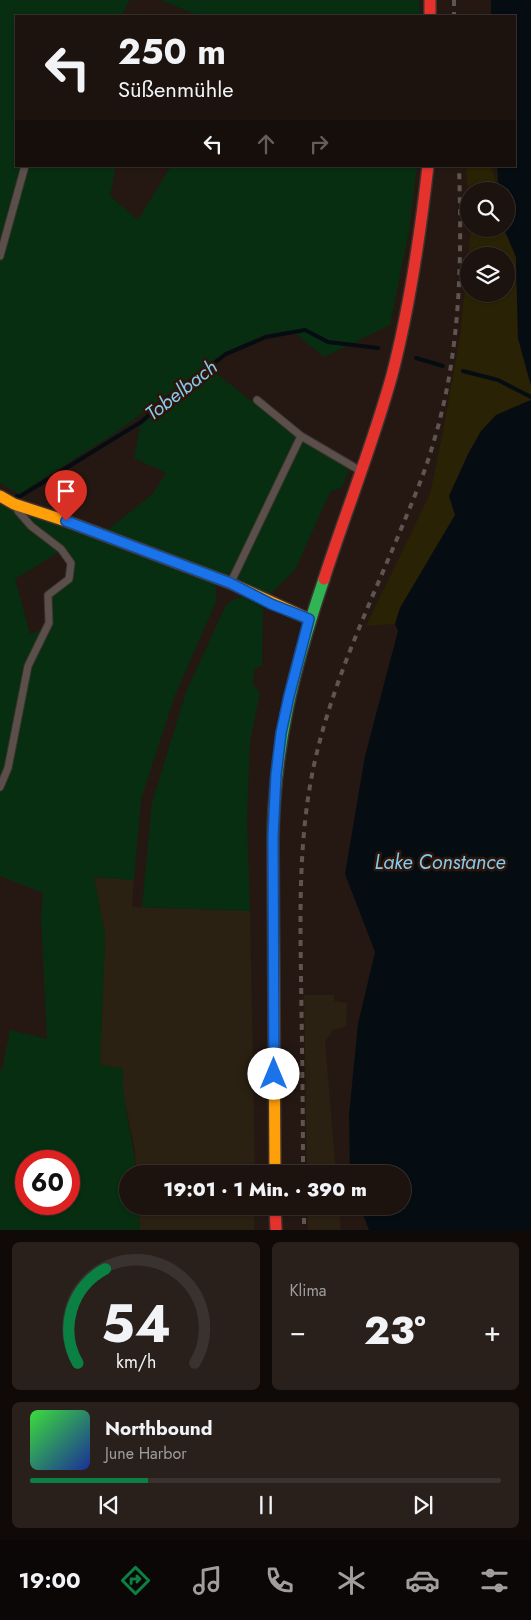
<!DOCTYPE html>
<html lang="de">
<meta charset="utf-8">
<style>
:root{--surface:#1c120e;--page:#29201c;--text:#f1f3f6;--muted:#a09e9e;--line:#3a322e;--accent:#0b8043}
body{margin:0;font-family:Jost,sans-serif;background:var(--page);color:var(--text);height:100vh;display:flex;flex-direction:column;font-size:19px;white-space:nowrap}
*{box-sizing:border-box;margin:0}
p{font-size:16px;color:var(--muted)}
.icon{flex:none;width:28px;height:28px;fill:none;stroke:currentColor;stroke-width:2;stroke-linecap:round;stroke-linejoin:round}
.map{position:relative;height:1230px;overflow:hidden}
.details{display:flex;flex-direction:column;gap:12px;padding:12px;background:#0f0a08;flex:1}
.details>*{flex:none}
.banner{position:absolute;left:15px;top:15px;width:501px;height:152px;border-radius:0px;box-shadow:0 1px 4px #0004,0 0 0 1px var(--line);background:#1c120e;color:var(--text);overflow:hidden}
.controls{position:absolute;left:460px;top:182px;display:grid;gap:10px}
.controls a{display:grid;place-items:center;width:55px;height:55px;border-radius:50%;background:var(--surface);box-shadow:0 1px 4px #0004,0 0 0 1px var(--line);font-size:25px}
.speed{position:absolute;left:15px;top:1150px;display:flex;gap:10px;font-size:25px;font-weight:700;text-align:center}
.speed>*{display:grid;place-content:center;width:65px;height:65px;border-radius:50%;background:var(--surface);box-shadow:0 1px 4px #0004,0 0 0 1px var(--line);line-height:1}
.speed .limit{border:8px solid #d22;background:#fff;color:#111}
.pin{position:absolute;display:grid;place-items:center;width:42px;height:42px;color:#fff;margin:-51px -21px;border-radius:50% 50% 50% 0;rotate:-45deg;box-shadow:0 0 5px #0007}
.pin .icon{rotate:45deg}
.me{position:absolute;width:55px;margin:-28px;rotate:0deg;stroke-linejoin:round;filter:drop-shadow(0 0 4px #0008)}
.turn{display:flex;align-items:center;gap:18px;height:105px;padding:0 20px;font-size:22px}
.turn .icon{width:65px;height:65px;stroke-width:2.5}
.turn b{display:block;font-size:35px;line-height:42px}
.lanes{display:flex;align-items:center;height:48px;padding:0 20px;background:#0003;justify-content:center;gap:25px;direction:ltr}
.lanes .off{opacity:.35}
.big{font-size:38px;font-weight:800;line-height:1.1}
.details .card{flex:1;display:flex;flex-direction:column;justify-content:center;gap:8px;min-width:0;padding:0 18px;border-radius:8px;background:var(--page)}
.details .dial{align-items:center;gap:0}
.dial svg{height:130px;overflow:visible;fill:none;stroke:var(--line);stroke-width:7;stroke-linecap:round;text-anchor:middle}
.dial text{fill:var(--text);stroke:none}
.song{display:flex;align-items:center;gap:15px}
.cover{width:60px;height:60px;border-radius:8px;background:linear-gradient(135deg,hsl(120 70% 55%),hsl(230 70% 35%))}
.played{height:5px;border-radius:2px;background:linear-gradient(90deg,var(--accent) 25%,var(--line) 25%)}
.keys{display:flex;justify-content:space-around;direction:ltr}
.heat{display:flex;justify-content:space-between;align-items:center;font-size:28px;direction:ltr}
.details .tiles{flex:1;display:grid;gap:12px;grid-template-columns:1fr 1fr}
.card:last-child{grid-column:span 2}
.trip{position:absolute;left:119px;top:1165px;width:292px;height:50px;border-radius:25px;background:var(--surface);box-shadow:0 1px 4px #0004,0 0 0 1px var(--line);font-weight:800;line-height:50px;text-align:center}
.tabs{display:flex;height:80px;justify-content:space-around;align-items:center;background:#0b0706;color:var(--muted)}
.tabs .icon{width:35px;height:35px}
.tabs .current{color:var(--accent)}
.tabs b{font-size:22px;color:var(--text)}
.map>svg:first-child{display:block}
.industrial{fill:#2a2112}
.green{fill:#072e11;fill-rule:evenodd}
.sand{fill:#2a2204;fill-rule:evenodd}
.water{fill:#050d13}
.lines{fill:none;stroke-linecap:round;stroke-linejoin:round}
.stream{stroke:#050d13;stroke-width:4}
.lane-casing{stroke:#3c322d;stroke-width:9}
.fast-casing{stroke:#3c322d;stroke-width:14}
.slow-casing{stroke:#3c322d;stroke-width:14}
.jam-casing{stroke:#3c322d;stroke-width:14}
.lane{stroke:#5a4f4a;stroke-width:7}
.fast{stroke:#30b455;stroke-width:11}
.slow{stroke:#ff9f0a;stroke-width:11}
.jam{stroke:#e5322d;stroke-width:11}
.rail{stroke:#605450;stroke-width:4;stroke-dasharray:6 6;stroke-linecap:butt}
.route-casing{stroke:#114b97;stroke-width:12}
.route{stroke:#1a73e8;stroke-width:9}
.labels{text-anchor:middle;stroke-width:5;stroke-linejoin:round;paint-order:stroke}
.water-label{font-size:20px;font-style:italic;fill:#83caf0;stroke:#2d150a}
</style>
<div class="map">
<svg width="531" height="1230" viewBox="0 0 531 1230">
<rect width="100%" height="100%" fill="#251812"/>
<path class="industrial" d="M94 877 134 880 132 907 250 911 255 1174H136L135 1151 122 1087 123 1068 100 1066 105 935Z
M304 995H334V1001L347 1003 346 1026 333 1030 325 1042 336 1174H307Z
M138 1206H254V1230H140Z
M307 1206H339L341 1230H308Z"/>
<path class="green" d="M0 0H130L121 16H16V166H116L110 196 138 220 171 166H417L409 230 390 325 324 357 296 334 294 330 266 334 225 352 118 431 19 494 0 483Z
M160 0H419L420 16H200Z
M211 369 293 434 349 470 342 487 330 492 295 570 268 596 106 531 153 494 166 473 134 458 140 426Z
M0 502 216 584V602L175 695 141 799 134 880 94 877 105 935 100 1065 123 1068C121 1104 134 1138 136 1174H128V1206H138L140 1230H0V1070H2L10 1030 47 1039 41 916 43 893 0 876ZM59 552 68 564 66 577 44 593 47 621 39 631 30 634 15 579ZM26 1161H69V1204H26Z
M244 597 263 608 262 665 254 670 253 685 260 692 250 742 247 817 250 911 142 907 152 803 186 692 226 605 234 599Z"/>
<path class="sand" d="M466 166H491L499 191H469V203Z
M471 229H504L516 257 518 338 531 386V400L496 415 455 515 400 608 395 624 366 626 430 494 443 432 460 337ZM469 256H506V294H469Z"/>
<path class="water" d="M491 0H531V386L518 338 516 257 504 229H506V191H499L497 166H515V16H491Z
M531 400V1230H369L360 1206H402V1174H350L349 1115 358 1024 375 952 345 874 365 756 398 631 395 624 400 608 455 515 449 496 468 454 481 431 496 415Z"/>
<g class="lines">
<path class="stream" d="M416 358 443 366
M463 371 498 380 531 397
M17 496 19 497 141 422 167 399 226 354 266 337 305 330 328 342 378 348"/>
<defs>
<path id="lane" d="M0 256 25 166
M301 436 359 470
M231 582 301 436 257 400
M0 787 8 768 28 666 49 623 48 595 69 579 71 563 61 549 31 526 18 511"/>
<path id="fast" d="M273 840C274 746 294 668 324 579"/>
<path id="slow" d="M0 496 14 504 66 521 230 583 309 619
M273 840 275 1174"/>
<path id="jam" d="M430 0V16
M324 579C346 511 373 444 392 375 410 306 420 236 428 166
M275 1206 276 1230"/>
</defs>
<use href="#lane" class="lane-casing"/>
<use href="#fast" class="fast-casing"/>
<use href="#slow" class="slow-casing"/>
<use href="#jam" class="jam-casing"/>
<use href="#lane" class="lane"/>
<use href="#fast" class="fast"/>
<use href="#slow" class="slow"/>
<use href="#jam" class="jam"/>
<path class="rail" d="M454 0V16
M303 1174C303 1108 302 1042 301 977 300 905 299 835 314 765 333 678 373 598 406 517 416 493 426 469 433 444 461 353 462 260 459 166
M304 1206V1230"/>
</g>
<g class="lines">
<defs>
<path id="route" d="M66 521 230 583 271 604 309 619 289 696 281 733 276 775 273 836 274 1074"/>
</defs>
<use href="#route" class="route-casing"/>
<use href="#route" class="route"/>
</g>
<g class="labels">
<g class="water-label">
<text transform="translate(181 390) rotate(-38)" y="7">Tobelbach</text>
<text x="440" y="869">Lake Constance</text>
</g>
</g>
</svg>
<div class="controls">
<a><svg class="icon" aria-label="search" viewBox="0 0 24 24"><circle cx="10" cy="10" r="6"/><path d="M15 15l6 6"/></svg></a>
<a><svg class="icon" aria-label="layers" viewBox="0 0 24 24"><path d="M12 4l9 5-9 5-9-5zM3 14l9 5 9-5"/></svg></a>
</div>
<div class="speed"><div class="limit">60</div></div>
<div class="pin" style="left:66px;top:521px;background:#d93025"><svg class="icon" aria-label="arrive" viewBox="0 0 24 24"><path d="M6 21V4h12l-3 4 3 4H6"/></svg></div>
<svg class="me" style="left:274px;top:1074px" viewBox="-20 -20 40 40"><circle r="19" fill="#fff"/><path d="M0-13L10 11 0 6-10 11z" fill="#1a73e8"/></svg>
<div class="trip">19:01 · 1 Min. · 390 m</div>
<div class="banner">
<div class="turn"><svg class="icon" aria-label="left" viewBox="0 0 24 24"><path d="M17 20v-9H6M10 6l-5 5 5 5"/></svg><div><b>250 m</b>Süßenmühle</div></div>
<div class="lanes"><svg class="icon" aria-label="left" viewBox="0 0 24 24"><path d="M17 20v-9H6M10 6l-5 5 5 5"/></svg><svg class="icon off" aria-label="ahead" viewBox="0 0 24 24"><path d="M12 20V5M6 11l6-6 6 6"/></svg><svg class="icon off" aria-label="right" viewBox="0 0 24 24"><path d="M7 20v-9h11M14 6l5 5-5 5"/></svg></div>
</div>
</div>
<section class="details">
<div class="tiles">
<div class="card dial"><svg viewBox="0 0 100 80">
<path d="M14 69A42 42 0 1 1 86 69"/>
<path d="M14 69A42 42 0 0 1 31 11" stroke="#0b8043"/>
<text x="50" y="56" font-size="32" font-weight="700">54</text>
<text x="50" y="72" font-size="11">km/h</text>
</svg></div>
<div class="card"><p>Klima</p>
<div class="heat"><a>−</a><b class="big">23°</b><a>+</a></div>
</div>
<div class="card">
<div class="song"><i class="cover"></i><div><b>Northbound</b><p>June Harbor</p></div></div>
<div class="played"></div>
<div class="keys"><svg class="icon" aria-label="previous" viewBox="0 0 24 24"><path d="M18 5L8 12l10 7zM5 5v14"/></svg><svg class="icon" aria-label="pause" viewBox="0 0 24 24"><path d="M8 5v14M16 5v14"/></svg><svg class="icon" aria-label="next" viewBox="0 0 24 24"><path d="M6 5l10 7-10 7zM19 5v14"/></svg></div>
</div>
</div>
</section>
<nav class="tabs">
<b>19:00</b>
<svg class="icon current" aria-label="directions" viewBox="0 0 24 24"><path d="M12 3l9 9-9 9-9-9zM9 14v-3h6M13 9l2 2-2 2"/></svg>
<svg class="icon" aria-label="music" viewBox="0 0 24 24"><path d="M9 18V5l10-2v13"/><circle cx="6" cy="18" r="3"/><circle cx="16" cy="16" r="3"/></svg>
<svg class="icon" aria-label="phone" viewBox="0 0 24 24"><path d="M5 4h4l2 5-3 2q2 4 5 5l2-3 5 2v4C11 20 4 13 5 4z"/></svg>
<svg class="icon" aria-label="climate" viewBox="0 0 24 24"><path d="M12 3v18M4 7l16 10M4 17L20 7"/></svg>
<svg class="icon" aria-label="car" viewBox="0 0 24 24"><path d="M5 17H2v-5l4-1 3-4h7l3 4 3 1v5h-3M9 17h6M6 11h13"/><circle cx="7" cy="17" r="2"/><circle cx="17" cy="17" r="2"/></svg>
<svg class="icon" aria-label="filters" viewBox="0 0 24 24"><path d="M4 7h16M4 17h16"/><circle cx="9" cy="7" r="2"/><circle cx="15" cy="17" r="2"/></svg>
</nav>
